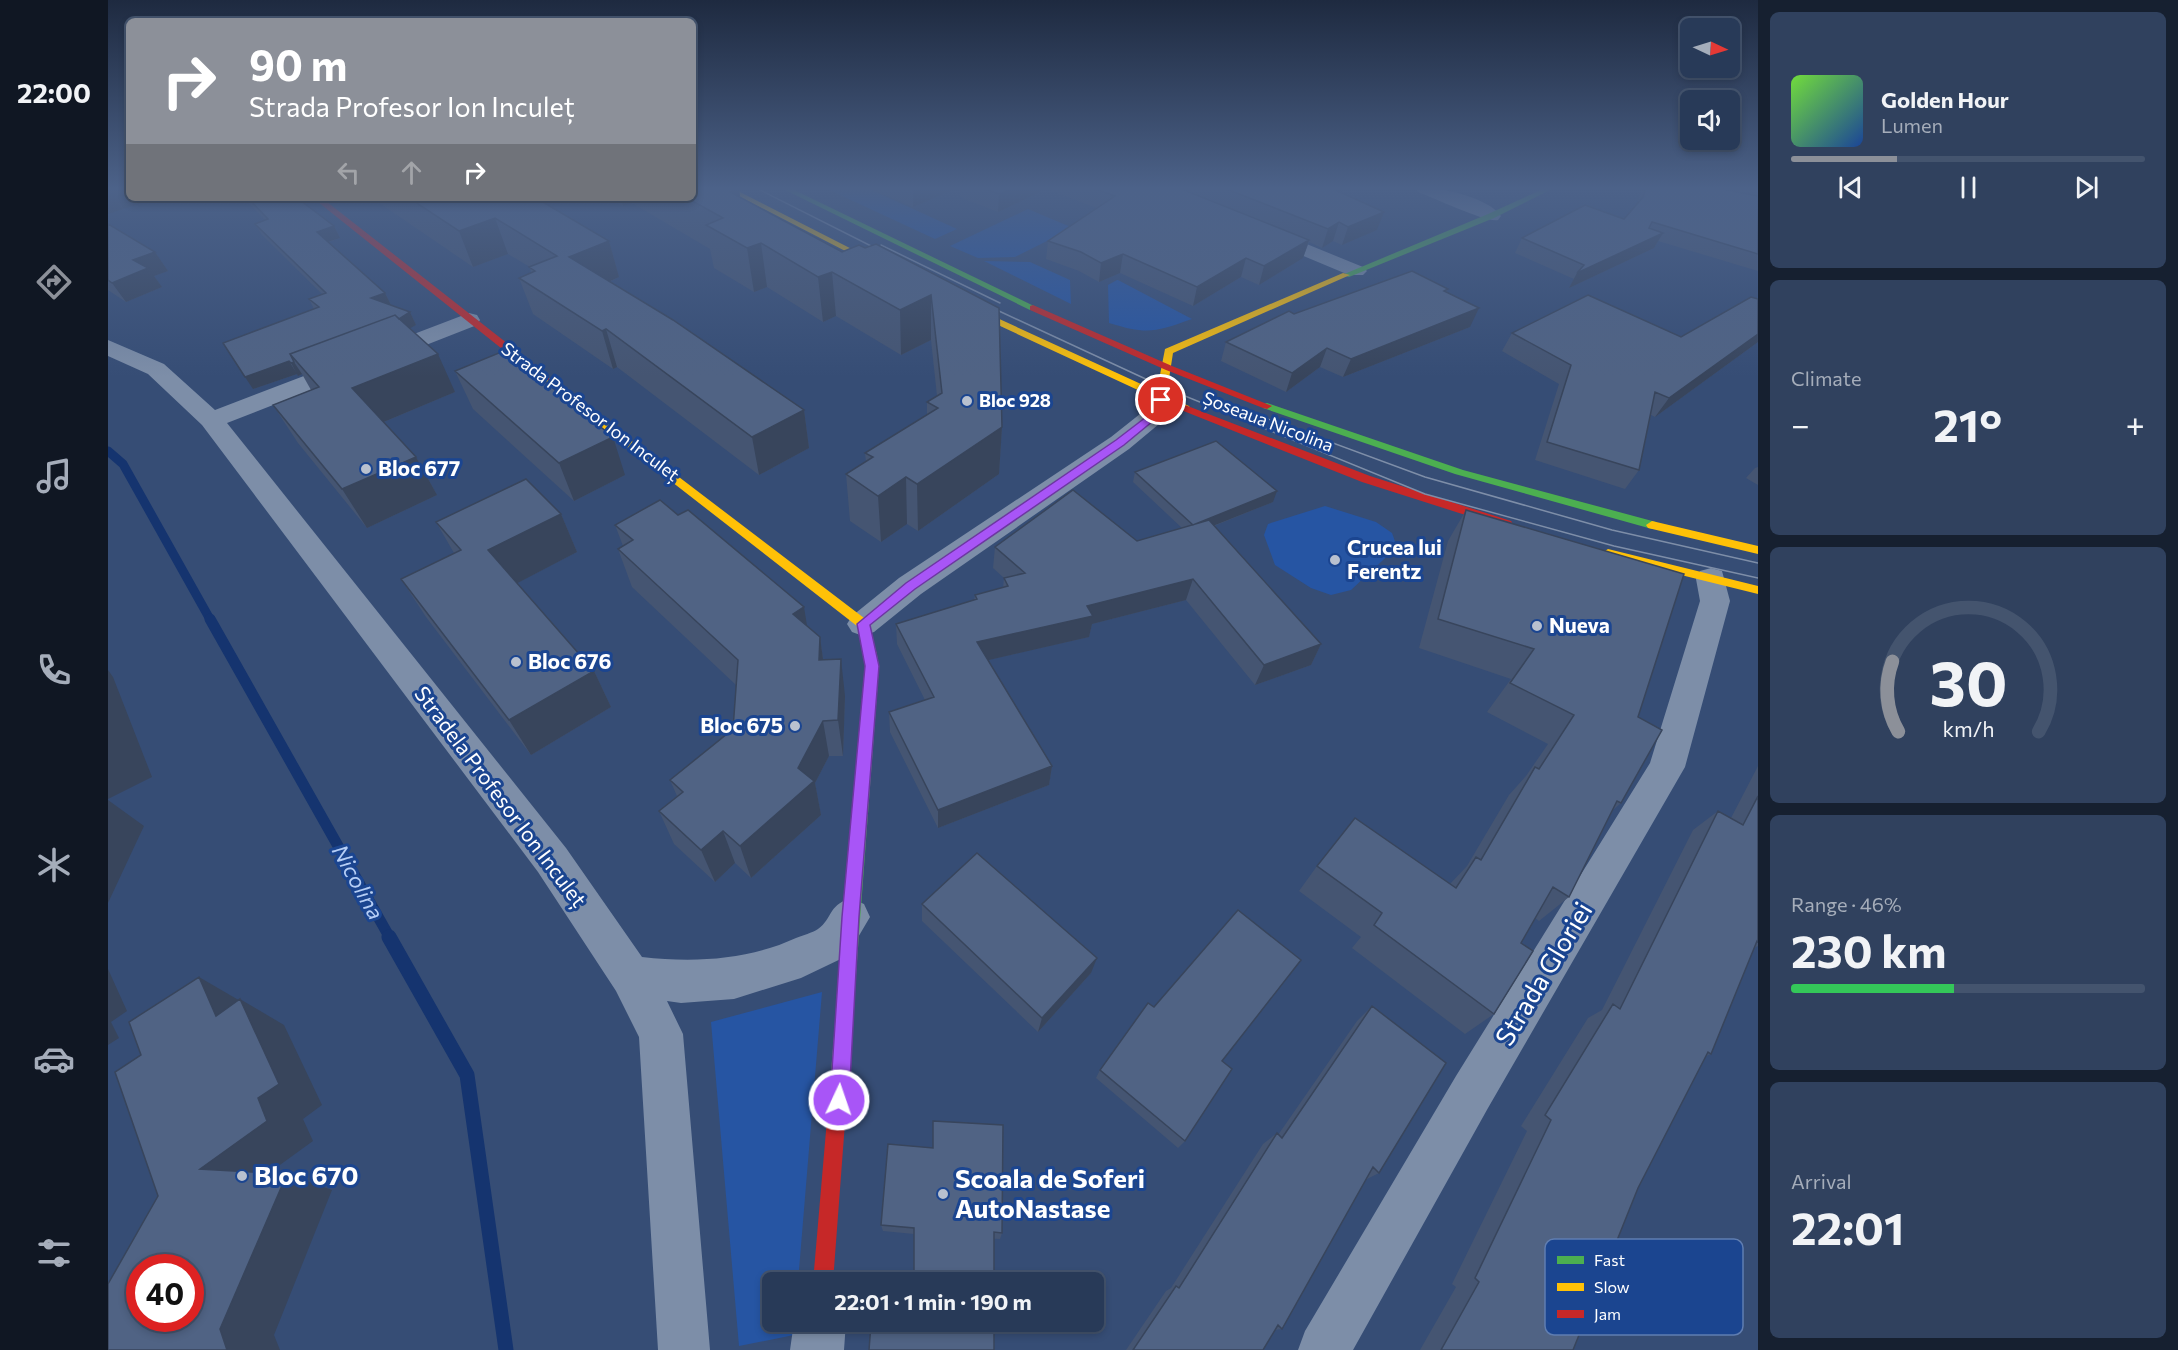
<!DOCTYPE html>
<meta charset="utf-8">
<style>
:root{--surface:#283a58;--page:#30415e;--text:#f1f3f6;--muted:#a5adba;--line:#44546e;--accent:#8c9099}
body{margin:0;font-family:Commissioner,sans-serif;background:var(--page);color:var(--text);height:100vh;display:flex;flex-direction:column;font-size:22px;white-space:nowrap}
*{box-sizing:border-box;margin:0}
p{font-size:20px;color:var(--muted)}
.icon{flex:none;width:33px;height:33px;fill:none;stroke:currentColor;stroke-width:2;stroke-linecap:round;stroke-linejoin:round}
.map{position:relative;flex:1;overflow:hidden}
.panel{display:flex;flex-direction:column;gap:12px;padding:12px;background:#162030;width:420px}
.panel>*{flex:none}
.top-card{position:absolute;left:18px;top:18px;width:570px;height:183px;border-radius:9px;box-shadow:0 3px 9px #0003,0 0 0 2px var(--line);background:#8c9099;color:#fff;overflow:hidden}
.needle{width:39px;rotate:94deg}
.controls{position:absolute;left:1572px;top:18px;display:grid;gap:12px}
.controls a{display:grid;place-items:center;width:60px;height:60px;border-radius:9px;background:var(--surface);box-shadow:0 3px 9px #0003,0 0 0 2px var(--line);font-size:30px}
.speed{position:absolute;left:18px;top:1254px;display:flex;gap:12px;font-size:30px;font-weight:700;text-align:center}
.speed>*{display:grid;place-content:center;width:78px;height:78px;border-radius:50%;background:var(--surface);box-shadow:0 3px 9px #0003,0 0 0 2px var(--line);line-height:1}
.speed .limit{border:9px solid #d22;background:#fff;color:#111}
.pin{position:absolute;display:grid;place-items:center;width:51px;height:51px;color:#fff;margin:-26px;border:3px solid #fff;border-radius:50%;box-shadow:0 2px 6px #0007}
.me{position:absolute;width:66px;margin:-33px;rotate:3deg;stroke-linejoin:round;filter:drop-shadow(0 0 4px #0008)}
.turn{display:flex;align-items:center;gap:21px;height:126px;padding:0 24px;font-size:27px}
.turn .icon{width:78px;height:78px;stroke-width:2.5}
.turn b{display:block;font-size:42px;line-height:51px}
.lanes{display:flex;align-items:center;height:57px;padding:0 24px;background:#0003;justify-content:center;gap:30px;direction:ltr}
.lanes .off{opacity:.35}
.big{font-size:45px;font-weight:700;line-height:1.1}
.panel .tile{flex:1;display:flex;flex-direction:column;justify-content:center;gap:9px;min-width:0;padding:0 21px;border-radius:9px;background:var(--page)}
.panel .dial{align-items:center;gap:0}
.dial svg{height:156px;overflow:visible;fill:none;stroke:var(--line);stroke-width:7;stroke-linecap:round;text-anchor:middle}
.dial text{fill:var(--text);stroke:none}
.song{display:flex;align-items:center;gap:18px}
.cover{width:72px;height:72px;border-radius:9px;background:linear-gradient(135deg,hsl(100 70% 55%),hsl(220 70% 35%))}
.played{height:6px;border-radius:3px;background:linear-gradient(90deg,var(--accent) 30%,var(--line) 30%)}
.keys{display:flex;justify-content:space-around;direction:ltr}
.heat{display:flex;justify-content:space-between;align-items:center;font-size:33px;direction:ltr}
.charge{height:9px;border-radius:4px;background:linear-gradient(90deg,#34c759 46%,var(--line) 0)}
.trip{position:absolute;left:654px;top:1272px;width:342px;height:60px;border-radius:9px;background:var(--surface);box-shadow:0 3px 9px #0003,0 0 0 2px var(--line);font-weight:700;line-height:60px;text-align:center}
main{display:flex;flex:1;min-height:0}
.tabs{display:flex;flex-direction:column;width:108px;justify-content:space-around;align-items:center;background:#101723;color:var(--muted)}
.tabs .icon{width:42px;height:42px}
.tabs .on{color:var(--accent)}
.tabs b{font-size:27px;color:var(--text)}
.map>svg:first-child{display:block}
.green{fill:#2655a3}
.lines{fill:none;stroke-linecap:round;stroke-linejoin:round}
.stream-far2{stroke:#15346f;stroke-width:9}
.stream-far1{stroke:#15346f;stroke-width:11}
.stream{stroke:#15346f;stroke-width:15}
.street{fill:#7d8ea8;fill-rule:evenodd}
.fast{fill:#4caf50;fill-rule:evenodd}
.slow{fill:#ffc107;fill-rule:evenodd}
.jam{fill:#c62828;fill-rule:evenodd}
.tram{stroke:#7e8ea8;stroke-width:1.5}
.wall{fill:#455572}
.shaded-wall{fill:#38455c}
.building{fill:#506384;stroke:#38455c;stroke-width:1.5;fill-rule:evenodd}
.route{fill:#a855f7;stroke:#6d37a1;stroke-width:1.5}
.poi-dot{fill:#b9c1cf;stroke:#1b4590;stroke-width:2}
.labels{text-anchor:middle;stroke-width:6;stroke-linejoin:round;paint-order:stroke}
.far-poi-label{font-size:18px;font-weight:bold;fill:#fff;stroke:#1b4590;text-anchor:start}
.far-street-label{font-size:18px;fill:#fff;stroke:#1b4590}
.poi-label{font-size:21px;font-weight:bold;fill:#fff;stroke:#1b4590;text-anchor:start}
.street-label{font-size:21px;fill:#fff;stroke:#1b4590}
.water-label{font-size:22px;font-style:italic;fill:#b6cef5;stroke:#1b4590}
.near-street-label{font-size:26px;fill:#fff;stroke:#1b4590}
.near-poi-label{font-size:26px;font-weight:bold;fill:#fff;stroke:#1b4590;text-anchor:start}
.key{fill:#1b4590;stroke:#5f7db1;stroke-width:1.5}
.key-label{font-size:16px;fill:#fff}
</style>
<main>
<nav class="tabs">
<b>22:00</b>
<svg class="icon on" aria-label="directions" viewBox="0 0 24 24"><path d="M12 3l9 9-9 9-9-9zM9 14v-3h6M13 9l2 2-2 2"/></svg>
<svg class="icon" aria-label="music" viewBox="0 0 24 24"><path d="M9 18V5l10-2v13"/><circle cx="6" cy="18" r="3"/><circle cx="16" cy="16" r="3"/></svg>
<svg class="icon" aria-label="phone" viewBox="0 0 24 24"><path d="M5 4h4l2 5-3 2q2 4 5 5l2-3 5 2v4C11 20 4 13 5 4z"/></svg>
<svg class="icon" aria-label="climate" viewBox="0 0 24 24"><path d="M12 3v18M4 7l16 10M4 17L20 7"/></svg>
<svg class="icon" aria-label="car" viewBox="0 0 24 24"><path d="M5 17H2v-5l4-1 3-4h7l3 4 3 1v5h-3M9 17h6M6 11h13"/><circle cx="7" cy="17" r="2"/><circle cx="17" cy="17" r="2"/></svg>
<svg class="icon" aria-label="filters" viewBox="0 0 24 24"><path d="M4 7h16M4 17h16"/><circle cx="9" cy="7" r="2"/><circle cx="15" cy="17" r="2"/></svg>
</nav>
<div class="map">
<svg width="1650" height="1350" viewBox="0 0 1650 1350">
<rect width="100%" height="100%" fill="#364d75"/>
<path class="green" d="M717 188H759L849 229 827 239Z
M920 209 965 228 907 257 870 258 842 246Z
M876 261 922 262 962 280 963 304Z
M1009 280H1010L1084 319C1047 332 1040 335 1001 323L1000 285Z
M1217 506 1268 522 1284 533 1289 547 1243 590 1223 595 1203 588 1167 565 1156 535 1160 524Z
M714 992 690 1282H664V1322H687L686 1335 631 1346 603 1022Z"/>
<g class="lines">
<path class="stream-far2" d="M0 451 15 464 103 621"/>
<path class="stream-far1" d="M102 619 282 938"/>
<path class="stream" d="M281 937 359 1075 398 1350"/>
<path class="street" d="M1308 188C1329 186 1380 197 1393 216L1390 220C1379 223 1326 198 1310 192Z
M1157 227 1255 267 1259 271 1255 275H1241L1150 237 1147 233 1150 229Z
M361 313 369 315 372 320 369 325 119 423 458 848 534 957C587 963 640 960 688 938 695 935 704 933 710 929 725 918 719 907 742 898L756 904 762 917 739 956 693 978 626 999 573 1003 559 1001 575 1034 602 1350H550L531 1037 508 991 430 872 94 425 40 374 0 356V340L56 364 107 410Z
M1053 393 1062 395 1065 400 1051 424 1021 449 813 594 766 632 755 636 744 632 739 624 744 616 791 578 1003 437 1032 414 1044 395Z
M1603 568 1614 571 1622 601 1577 767 1380 1108 1245 1350H1190L1197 1331 1348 1076 1542 763 1592 601 1588 579 1592 571Z
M686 1322H738L736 1350H682Z"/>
<path class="fast" d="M673 188H682L930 308 922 310Z
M1437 188H1446L1386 218 1241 277 1234 275 1380 214Z
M1159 403 1355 470 1548 522 1550 525 1544 529 1347 474 1155 408V404Z
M762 650 769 655 771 666 739 1096 737 1103 730 1105 723 1103 721 1096 757 666 755 655Z"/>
<path class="slow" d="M615 188H624L785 270 778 272Z
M1235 273 1242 275 1065 353 1060 385 1055 388 1050 385 1057 349Z
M852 301 1081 406 1082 408 1077 411 1073 410 849 306 847 304Z
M437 375 760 621 769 655 767 659H757L749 626 433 380 432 378Z
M1544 521 1650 546V554L1540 528 1538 525Z
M1500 549 1650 586V594L1496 556 1494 553Z"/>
<path class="jam" d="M205 198H214L441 376V380H433Z
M925 305 1064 366 1164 406 1159 409 1155 408 1058 370 922 310V306Z
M1077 405 1262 476 1403 521 1405 524 1399 528 1395 527 1254 482 1073 410V406Z
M730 1087 737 1089 739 1096 725 1282H705L721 1096 723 1089Z"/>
<path class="tram" d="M648 188 779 254
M773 245 892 303
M878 305 1055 387 1317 494 1506 546 1650 578
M1122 405 1317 477 1504 530 1650 563"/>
</g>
<path class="wall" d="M763 188H847V189L805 207 763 189Z
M852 188H1227L1225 189 1269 230 1234 245 1225 241 1214 248 1201 242 1195 258 1151 285 1133 277 1085 306 1012 273 991 282 971 271 938 259 940 241 989 208 938 189 890 212 852 197Z
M1352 188H1366L1360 191Z
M1534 188H1650V271L1550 241 1546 248 1461 288 1466 279 1407 253 1414 238 1516 219 1529 204Z
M631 189 632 197 734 252 757 248 891 308 894 427 891 474 810 531 799 524 773 542 742 521 738 474 758 462 757 453 819 415V402L829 396 823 340 793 355 728 316 715 322 659 287 646 292 606 268 602 249 524 203 515 206 499 198H585Z
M136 198H189L226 226 232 238 221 242 277 293 283 305 302 312 308 325 301 328 347 392 276 422 308 457 329 495 259 528 190 443 165 405 203 390 194 374 190 376 189 374 145 389 206 309 201 299 214 294 154 235 147 224 157 220Z
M264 198H428L501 241 511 277 501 282 696 410 701 448 651 475 509 367 505 369 425 314 411 278 423 273 422 267 400 254 365 267Z
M0 224 47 252 60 271 46 276 54 287 18 302 0 290Z
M1340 289 1339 292 1362 327 1235 377 1212 367 1178 392 1113 361 1118 342 1186 314Z
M1650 299V342L1547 417 1543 415 1531 470 1517 489 1427 460 1451 384 1394 351 1404 333 1573 337Z
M347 371 517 475 466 501 365 409Z
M1650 467V485L1638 478 1647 468Z
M1027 472 1165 502 1106 526 1213 644 1203 665 1147 685 1078 600 984 624 981 637 880 660 944 766 941 785 830 828 782 732 781 712 817 700 789 644 788 624 866 600 867 595 895 588 896 578 885 568 887 547 1029 541 1074 528 1025 482Z
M1358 510 1530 717 1513 803 1505 810 1461 897 1431 921 1427 918 1413 943 1386 1014 1357 1034 1244 948 1253 937 1191 891 1209 866 1342 884 1359 866 1401 795 1418 776 1440 744 1379 712 1403 679 1311 648 1340 541Z
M453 514 469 552 409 583 486 671 503 707 423 755 318 617 293 579 346 553 328 522Z
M507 525 700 627 712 637 715 659 737 696 735 756H721L707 783 713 815 643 878 627 863 607 882 566 844 551 811 569 796 562 780 625 729 628 685 524 587 510 549 515 546Z
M1650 766V946L1646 948 1603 1054 1598 1056 1530 1188 1465 1350H1312L1348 1287 1344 1284 1419 1131 1413 1126 1480 1018 1494 1010 1585 830 1610 811 1623 818Z
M814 904 983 973 930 1032 814 921Z
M1264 1006 1271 1173 1257 1180 1174 1329 1167 1330 1155 1350H1018L1058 1291 1063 1288 1155 1144 1169 1133 1170 1135 1249 1021Z
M992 1070 1077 1141 1070 1148 988 1078Z
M773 1225 894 1233 892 1239 806 1234 775 1231Z"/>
<path class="shaded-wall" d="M12 188H21V198H49L0 214V191Z
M805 188H847V189L805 207Z
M905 188H938V189L890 212 891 194Z
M631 189 637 231 622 192Z
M513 198H523L524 203 515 206Z
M1276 212 1269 230 1234 245 1240 227Z
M387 218 400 254 365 267 351 231Z
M1231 222 1225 241 1214 248 1220 229Z
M226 226 232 238 216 243 209 232Z
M1555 233 1546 248 1461 288 1469 273Z
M1201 240 1195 258 1151 285 1156 266Z
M501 241 511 277 473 294 461 257Z
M653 243 659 287 646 292 639 248Z
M47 252 60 271 46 276 54 287 18 302 4 283 25 260Z
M1015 254 1012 273 991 282 993 263Z
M1138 258 1133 277 1085 306 1089 287Z
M724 272 728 316 715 322 710 277Z
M277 293 283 305 263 298Z
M823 295V340L793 355 792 310Z
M1371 308 1362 327 1235 377 1243 359Z
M302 312 308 325 286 337 279 325Z
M498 329 509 367 505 369 494 331Z
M1650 334V342L1547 417 1561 398Z
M1219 348 1212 367 1178 392 1184 373Z
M330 354 347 392 266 426 244 388Z
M181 361 189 374 145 389 137 377Z
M186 362 194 374 190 376 183 363Z
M696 410 701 448 651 475 644 437Z
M894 427 891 474 810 531 809 484Z
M505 437 517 475 466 501 451 463Z
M308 457 329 495 259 528 234 489Z
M798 477 799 524 773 542 770 496Z
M1169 491 1165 502 1082 535 1085 525Z
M453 514 469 552 400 588 380 550Z
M1085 579 1078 600 984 624 981 637 868 663 869 642 979 606Z
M696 607 702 644 685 614Z
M712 637 717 674 711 660Z
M1213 644 1203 665 1147 685 1156 665Z
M733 659 737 696 735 756 730 720Z
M0 670 5 677 44 777 0 799Z
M486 671 503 707 423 755 401 720Z
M715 721 721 756 707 783 713 815 643 878 632 846 690 768Z
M944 766 941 785 830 828V810Z
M0 800 36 826 0 903Z
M615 831 627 863 607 882 593 850Z
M989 958 983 973 930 1032 934 1018Z
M0 969 19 1011 3 1022 11 1038 0 1045Z
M91 977 134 1002 132 999 176 1025 214 1105 195 1119 205 1141 143 1186 92 1169 150 1098 108 1016Z
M179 1174 224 1190 166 1335 172 1350H119L112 1329Z"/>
<path class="building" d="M0 188H12L0 191Z
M585 188H629L631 189 622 192 734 252 751 245 757 248 768 244 891 308 894 427 809 484 798 477 770 496 738 474 765 457 757 453 830 408 819 402 834 393 823 295 792 310 724 272 710 277 653 243 639 248 598 225 615 218 579 198H585Z
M874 188H905L891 194Z
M984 188H1071L1201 240 1156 266 1138 258 1089 287 1015 254 993 263 973 252 940 241 1007 196Z
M1116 188H1223L1276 212 1240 227 1231 222 1220 229Z
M1538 188H1609L1650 196V254L1544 222 1541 228 1555 233 1469 273 1476 265 1414 238 1477 205 1516 219 1535 197Z
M140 198H189L226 226 209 232 277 293 263 298 302 312 291 319 287 315 182 354 186 362 183 363 181 361 137 377 115 343 211 307 201 299 218 293 147 224 160 219Z
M301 198H428L501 241 461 257 565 320 696 410 644 437 498 329 494 331 411 278 427 271 421 267 449 256 387 218 351 231Z
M0 224 47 252 25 260 40 268 4 283 0 280Z
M1304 271 1340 289 1336 291 1371 308 1243 359 1219 348 1184 373 1118 342 1181 311 1186 314Z
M1480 295 1573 337 1643 297 1650 299V334L1561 398 1547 392 1531 470 1439 442 1463 365 1404 333Z
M287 315 330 354 244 388 308 457 234 489 165 405 211 387 182 354Z
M398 350 505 437 451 463 347 371Z
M1108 441 1169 491 1085 525 1027 472Z
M418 479 453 514 380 550 486 671 401 720 293 579 353 550 328 522Z
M965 490 1029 541 1101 520 1213 644 1156 665 1085 579 979 606 985 616 869 642 944 766 830 810 781 712 826 697 788 624 869 599 867 595 900 586 896 578 917 573 887 547Z
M552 500 570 515 580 510 696 607 685 614 712 637 711 660 733 659 730 720 715 721 690 768 706 781 632 846 615 831 593 850 551 811 575 792 562 780 625 729 630 660 510 549 525 540 507 525Z
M1358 510 1576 574 1530 717 1554 730 1513 803 1509 801 1461 897 1445 887 1413 943 1425 951 1386 1014 1266 925 1274 913 1209 866 1247 818 1348 888 1368 857 1373 860 1427 767 1431 769 1466 715 1402 683 1426 649 1330 619Z
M1650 796V942L1649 941 1603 1054 1600 1052 1530 1188 1465 1350H1333L1371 1282 1367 1278 1443 1120 1437 1115 1505 1004 1512 1009 1610 811 1635 825Z
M869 853 989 958 934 1018 814 904Z
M1130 910 1193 960 1114 1061 1124 1069 1077 1141 992 1070 1040 1003 1046 1007Z
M91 977 108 1016 132 999 171 1084 150 1098 159 1121 92 1169 179 1174 112 1329 119 1350H0V1284L50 1196 7 1072 33 1055 21 1022ZM32 1268H82V1318H32Z
M1264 1006 1338 1063 1271 1173 1265 1167 1174 1329 1170 1325 1155 1350H1025L1068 1286 1071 1288 1169 1133 1174 1138Z
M825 1121 895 1125 894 1233 886 1232V1282H806V1228L773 1225 780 1144 825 1148Z
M805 1322H886V1350H761L763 1324 805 1325Z"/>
<linearGradient id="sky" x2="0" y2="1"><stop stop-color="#1e2a40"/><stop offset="0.5" stop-color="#4c6289"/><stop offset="1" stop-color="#4c6289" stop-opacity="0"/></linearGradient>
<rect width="1650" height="377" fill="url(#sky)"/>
<path class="route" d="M1053 397 1059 400 1045 421 1016 445 807 589 762 625 771 666 751 917 741 1100 738 1107 731 1109 724 1107 722 1100 734 917 757 666 749 624 798 583 1008 440 1038 417 1050 398Z"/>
<g class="poi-dot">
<circle cx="859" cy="401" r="6"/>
<circle cx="258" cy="469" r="6"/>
<circle cx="1227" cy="560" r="6"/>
<circle cx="1429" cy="626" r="6"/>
<circle cx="408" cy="662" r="6"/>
<circle cx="687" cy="726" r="6"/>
<circle cx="134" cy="1176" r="6"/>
<circle cx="835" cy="1194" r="6"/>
</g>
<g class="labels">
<g class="far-poi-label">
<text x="871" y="407">Bloc 928</text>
</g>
<g class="far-street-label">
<text transform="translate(482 412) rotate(37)" y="6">Strada Profesor Ion Inculeț</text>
<text transform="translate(1160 422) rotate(21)" y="6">Șoseaua Nicolina</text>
</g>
<g class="poi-label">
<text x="270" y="476">Bloc 677</text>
<text x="1239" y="555">Crucea lui<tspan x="1239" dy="24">Ferentz</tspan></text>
<text x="1441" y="633">Nueva</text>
<text x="420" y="669">Bloc 676</text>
<text x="675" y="733" text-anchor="end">Bloc 675</text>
</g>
<g class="street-label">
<text transform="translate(392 797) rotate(53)" y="7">Stradela Profesor Ion Inculeț</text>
</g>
<g class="water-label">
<text transform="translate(250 882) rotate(61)" y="8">Nicolina</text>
</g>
<g class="near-street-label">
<text transform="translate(1436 974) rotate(-59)" y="9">Strada Gloriei</text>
</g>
<g class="near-poi-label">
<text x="146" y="1185">Bloc 670</text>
<text x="847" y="1188">Scoala de Soferi<tspan x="847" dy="30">AutoNastase</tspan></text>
</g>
</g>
<rect x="1437" y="1239" width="198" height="96" rx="9" class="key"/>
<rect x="1449" y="1256" width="27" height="8" fill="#4caf50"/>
<rect x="1449" y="1283" width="27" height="8" fill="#ffc107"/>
<rect x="1449" y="1310" width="27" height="8" fill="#c62828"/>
<g class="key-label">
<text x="1486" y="1266">Fast</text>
<text x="1486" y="1293">Slow</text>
<text x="1486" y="1320">Jam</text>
</g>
</svg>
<div class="controls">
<a><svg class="needle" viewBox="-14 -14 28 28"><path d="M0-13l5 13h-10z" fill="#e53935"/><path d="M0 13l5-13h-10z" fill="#a5adba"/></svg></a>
<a><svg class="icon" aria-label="sound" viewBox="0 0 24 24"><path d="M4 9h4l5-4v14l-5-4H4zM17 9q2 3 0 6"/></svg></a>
</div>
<div class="speed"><div class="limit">40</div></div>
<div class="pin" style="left:1053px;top:400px;background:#d93025"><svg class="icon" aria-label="arrive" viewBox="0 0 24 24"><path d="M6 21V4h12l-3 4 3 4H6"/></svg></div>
<svg class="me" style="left:731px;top:1100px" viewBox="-20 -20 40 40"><circle r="17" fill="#a855f7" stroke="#fff" stroke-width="3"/><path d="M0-11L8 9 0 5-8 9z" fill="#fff"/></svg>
<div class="trip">22:01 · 1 min · 190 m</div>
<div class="top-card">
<div class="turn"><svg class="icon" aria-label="right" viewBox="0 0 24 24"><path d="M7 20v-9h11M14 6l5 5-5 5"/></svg><div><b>90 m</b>Strada Profesor Ion Inculeț</div></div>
<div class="lanes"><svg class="icon off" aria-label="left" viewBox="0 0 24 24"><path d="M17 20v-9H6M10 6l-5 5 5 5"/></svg><svg class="icon off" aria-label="ahead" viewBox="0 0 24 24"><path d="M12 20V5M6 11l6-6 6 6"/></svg><svg class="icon" aria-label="right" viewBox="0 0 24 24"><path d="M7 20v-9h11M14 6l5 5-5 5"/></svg></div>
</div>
</div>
<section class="panel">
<div class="tile">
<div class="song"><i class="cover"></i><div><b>Golden Hour</b><p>Lumen</p></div></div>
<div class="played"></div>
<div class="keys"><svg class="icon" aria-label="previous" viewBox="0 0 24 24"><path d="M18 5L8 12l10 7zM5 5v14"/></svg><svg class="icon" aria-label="pause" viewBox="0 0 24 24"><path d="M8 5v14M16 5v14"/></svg><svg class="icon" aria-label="next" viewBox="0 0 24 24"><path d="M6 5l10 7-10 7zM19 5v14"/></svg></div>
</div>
<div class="tile"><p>Climate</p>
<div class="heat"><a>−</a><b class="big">21°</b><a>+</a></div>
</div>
<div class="tile dial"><svg viewBox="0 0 100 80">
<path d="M14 69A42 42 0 1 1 86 69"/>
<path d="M14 69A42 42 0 0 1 11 33" stroke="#8c9099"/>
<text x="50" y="56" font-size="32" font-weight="700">30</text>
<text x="50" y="72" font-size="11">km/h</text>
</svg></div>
<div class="tile"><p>Range · 46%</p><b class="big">230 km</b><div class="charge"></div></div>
<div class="tile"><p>Arrival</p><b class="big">22:01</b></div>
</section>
</main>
